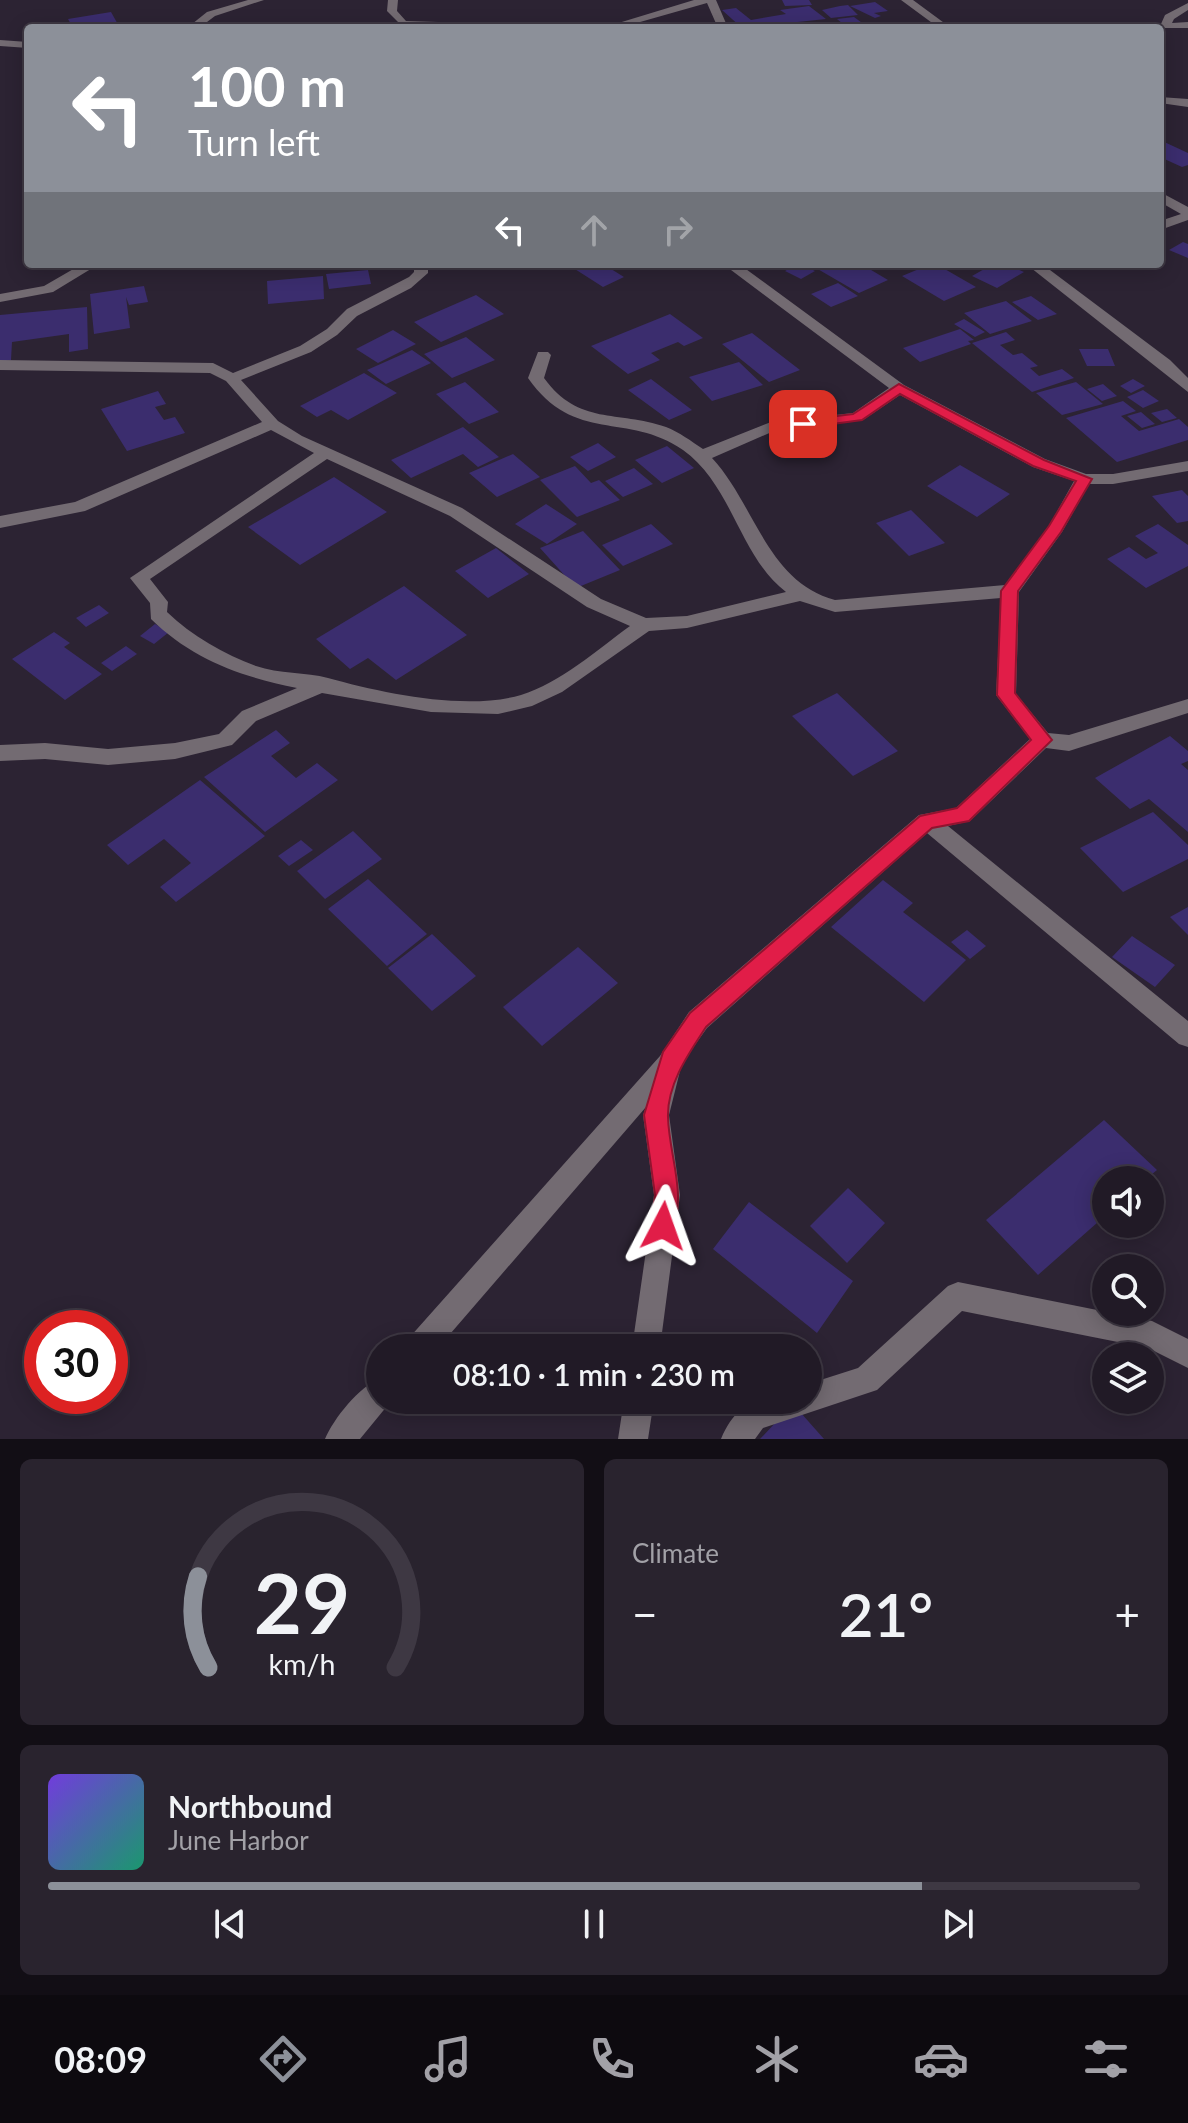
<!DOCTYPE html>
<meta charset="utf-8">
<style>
:root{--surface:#211a26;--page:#29232e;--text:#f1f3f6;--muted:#a2a1a7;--line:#3e3843;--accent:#8c9099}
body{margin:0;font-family:Lato,sans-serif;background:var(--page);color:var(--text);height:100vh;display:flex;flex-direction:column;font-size:30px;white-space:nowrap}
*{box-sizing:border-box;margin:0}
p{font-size:26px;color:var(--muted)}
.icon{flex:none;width:44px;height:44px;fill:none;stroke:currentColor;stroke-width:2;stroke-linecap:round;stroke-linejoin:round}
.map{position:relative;height:1439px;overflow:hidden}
.sheet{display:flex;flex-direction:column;gap:20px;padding:20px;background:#120e15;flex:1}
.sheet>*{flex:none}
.banner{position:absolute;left:24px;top:24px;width:1140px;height:244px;border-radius:8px;box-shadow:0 4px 20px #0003,0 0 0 2px var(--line);background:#8c9099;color:#fff;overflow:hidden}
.fabs{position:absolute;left:1092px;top:1166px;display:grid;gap:16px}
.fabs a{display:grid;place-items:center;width:72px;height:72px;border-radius:50%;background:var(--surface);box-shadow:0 4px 20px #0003,0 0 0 2px var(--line);font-size:40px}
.speed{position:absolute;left:24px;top:1310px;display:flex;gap:16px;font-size:40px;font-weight:700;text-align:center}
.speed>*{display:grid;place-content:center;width:104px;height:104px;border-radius:50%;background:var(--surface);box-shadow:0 4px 20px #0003,0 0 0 2px var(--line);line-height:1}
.speed .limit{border:12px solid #d22;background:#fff;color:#111}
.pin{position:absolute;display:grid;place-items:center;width:68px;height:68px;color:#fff;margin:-34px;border-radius:16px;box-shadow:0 4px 12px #0006}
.me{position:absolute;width:88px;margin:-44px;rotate:4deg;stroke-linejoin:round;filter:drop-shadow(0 0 6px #0008)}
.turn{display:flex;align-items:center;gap:28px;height:168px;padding:0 32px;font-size:36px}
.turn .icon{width:104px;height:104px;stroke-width:2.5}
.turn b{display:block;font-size:56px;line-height:68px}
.lanes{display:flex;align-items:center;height:76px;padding:0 32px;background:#0003;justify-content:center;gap:40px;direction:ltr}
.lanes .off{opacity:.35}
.big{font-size:60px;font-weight:600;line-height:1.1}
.sheet .tile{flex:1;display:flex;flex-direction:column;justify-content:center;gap:12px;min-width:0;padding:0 28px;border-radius:12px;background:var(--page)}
.sheet .dial{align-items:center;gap:0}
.dial svg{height:208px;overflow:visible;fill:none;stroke:var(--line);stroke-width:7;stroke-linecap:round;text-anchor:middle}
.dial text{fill:var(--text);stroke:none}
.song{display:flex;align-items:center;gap:24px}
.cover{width:96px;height:96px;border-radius:12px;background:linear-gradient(135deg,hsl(260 70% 55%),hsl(160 70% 35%))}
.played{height:8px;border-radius:4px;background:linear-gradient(90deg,var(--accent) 80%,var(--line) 80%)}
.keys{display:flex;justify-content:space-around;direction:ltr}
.heat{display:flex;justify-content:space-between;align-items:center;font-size:44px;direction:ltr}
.sheet .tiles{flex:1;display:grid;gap:20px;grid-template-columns:1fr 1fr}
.tile:last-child{grid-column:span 2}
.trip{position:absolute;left:366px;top:1334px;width:456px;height:80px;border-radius:40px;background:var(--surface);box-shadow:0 4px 20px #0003,0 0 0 2px var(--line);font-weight:600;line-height:80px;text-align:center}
.tab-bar{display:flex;height:128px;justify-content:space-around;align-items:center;background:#0d0a0f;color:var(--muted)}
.tab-bar .icon{width:56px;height:56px}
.tab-bar .current{color:var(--accent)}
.tab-bar b{font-size:36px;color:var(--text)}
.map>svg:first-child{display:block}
.building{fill:#3b2d6e}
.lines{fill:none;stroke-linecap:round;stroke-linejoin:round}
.minor{fill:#736b72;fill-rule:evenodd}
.route{fill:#e11d48;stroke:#92132f;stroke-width:2}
</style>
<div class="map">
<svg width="1188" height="1439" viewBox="0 0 1188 1439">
<rect width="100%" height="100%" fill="#2c2333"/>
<path class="building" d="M782 0H809L812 5 785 6Z
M875 2 888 11 874 13 881 16 875 18 850 6Z
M809 6 826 19 742 28 722 10 736 8 751 20 786 14 780 10Z
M840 6 848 5 858 15 831 18 822 10Z
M111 12 120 28H73L68 19Z
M854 17 869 28H848L837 19Z
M1160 140 1188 153V165L1182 167 1160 157Z
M1183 242 1188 244V258L1169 250Z
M567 264H603L624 277 603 287Z
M797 264H801L815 271 801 279 785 271Z
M809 264H861L888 280 859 293Z
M931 264H936L976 287 944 301 902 276Z
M993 264H1006L1024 272 997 288 972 276Z
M368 270 371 284 329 289 326 274Z
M323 276 324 299 268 304 267 281Z
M838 283 858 296 831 307 811 294Z
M144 286 148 302 129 305 126 297 130 328 94 334 90 294Z
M476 295 504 314 441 342 414 322Z
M1031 296 1057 314 1038 320 1012 302Z
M1006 301 1032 321 990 334 964 313Z
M87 307 88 349 69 352V334L12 342 11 360 0 362V315Z
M670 314 703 338 684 346 678 342 651 353 660 360 628 374 591 346Z
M964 319 985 332 975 337 954 324Z
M960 329 974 340 968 341 971 344 920 362 903 348Z
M393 330 416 344 378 363 356 349Z
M1006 332 1015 340 1000 345 1013 355 1022 353 1038 366 1030 368 1039 376 1062 369 1074 378 1032 392 972 343Z
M752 333 800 370 769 382 722 344Z
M466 337 495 360 452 378 424 354Z
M1079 349H1108L1115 366H1087Z
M412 350 431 363 386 384 367 370Z
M739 362 763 385 712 401 689 377Z
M364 373 397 393 348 420 331 410 317 417 300 406Z
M651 379 692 410 669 420 628 390Z
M1133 379 1145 386 1131 393 1120 386Z
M465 382 499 412 469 424 436 394Z
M1076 382 1103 404 1062 415 1036 393Z
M1103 384 1117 396 1102 401 1087 389Z
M1143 390 1159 401 1143 408 1127 397Z
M158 391 166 404 155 407 164 420 175 417 185 433 127 451 101 409Z
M1123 401 1136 411 1121 416 1139 431 1179 419 1188 427V440L1117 462 1066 418Z
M1167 409 1177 418 1162 422 1151 413Z
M1141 412 1155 424 1142 428 1127 416Z
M463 427 499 457 478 467 463 454 411 478 391 460Z
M598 443 616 457 588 471 570 457Z
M667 446 694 468 662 483 635 460Z
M513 454 540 477 497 497 469 473Z
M960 465 1010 494 977 517 927 486Z
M575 466 591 483 599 480 620 500 577 517 540 480Z
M634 468 653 484 623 497 605 481Z
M334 477 387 512 300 565 248 527Z
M1182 490 1188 496V521L1177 523 1152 496Z
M546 504 577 524 547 544 515 524Z
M911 510 945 543 909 556 876 523Z
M651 524 673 544 623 566 602 545Z
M1158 524 1188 545V566L1146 588 1107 559 1129 547 1146 559 1158 553 1135 536Z
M583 531 620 570 576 588 540 548Z
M496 548 529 574 488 598 455 571Z
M404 586 467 635 396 680 368 658 350 669 316 639Z
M99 605 109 613 86 627 76 618Z
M155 624 169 632 154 644 140 636Z
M54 632 70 643 64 647 102 674 65 700 12 659Z
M126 646 137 654 112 671 101 663Z
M837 693 898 751 853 776 792 716Z
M276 730 290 743 271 756 296 778 317 763 338 780 265 832 204 777Z
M1170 736 1188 751V761L1181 764 1188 770V832L1149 799 1130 809 1095 778Z
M200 780 265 836 176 902 160 887 191 863 164 839 128 865 107 845Z
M1153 812 1188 845V859L1123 892 1080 848Z
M353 831 382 859 325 899 297 871Z
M301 840 313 850 289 866 278 856Z
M368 879 427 934 387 966 328 909Z
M883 880 913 903 903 912 966 960 924 1002 831 927Z
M1188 907V935L1170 917Z
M967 930 986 946 970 959 951 942Z
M432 934 476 976 432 1011 388 968Z
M1132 936 1175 965 1155 987 1112 957Z
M578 947 618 983 542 1046 503 1007Z
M1104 1120 1157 1170 1145 1180H1106V1215L1038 1275 986 1220Z
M848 1188 885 1223 847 1263 810 1226Z
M749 1202 853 1281 817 1333 713 1249Z
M793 1404 824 1439H760Z"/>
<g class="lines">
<path class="minor" d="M248 0H264L215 16 199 28H187L207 12Z
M388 0H398L397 11 406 21 538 25 543 28 403 27 387 11Z
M694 0H716L728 28H718L707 3 619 28H602Z
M901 0H913L951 28H939Z
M1188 3V10L1174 19 1172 23 1188 22V28H1146L1161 24 1165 15Z
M0 40 28 42V48L0 46Z
M1160 97 1188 99V107L1160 103Z
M1160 192 1188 207V220L1160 230V221L1181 214 1160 202Z
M82 264H99L53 292 0 302V294L44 286Z
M414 264H428V273L411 288 357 316 337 335 311 352 241 380 278 421 302 436 462 508 601 599 646 618 687 616 786 592C739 556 733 486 683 450 627 411 575 445 528 378L538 352H548L551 355 544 378C579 426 617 410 666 427 679 432 691 441 703 449L771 422 853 413 889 388 723 264H739L904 385 1045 459 1086 474H1113L1188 461V471L1113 484H1089L1062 532 1019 592 1016 694 1048 733 1069 735 1188 699V713L1069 751 1046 748 970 821 948 826 1188 1021V1047L1179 1044 927 833 707 1028 682 1063 669 1115 680 1195 660 1348H632L654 1195 643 1115 646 1107 438 1348H405L409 1338 660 1056 689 1012 919 815 956 808 1030 739 996 695 1001 598 835 612 800 601 687 628 649 631 562 692 532 706 498 714 431 712 322 693 256 721 232 745 175 759 108 765 45 759 0 761V745L45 743 108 749 175 743 219 734 242 711 297 688C241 677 192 659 151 619L150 603 130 578 314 453 271 430 85 511 0 528V516L75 502 262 422 226 381 210 373 0 370V360L213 363 233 373 300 346 327 329 347 309 409 277 414 272ZM900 395 1033 467 1074 481 1049 526 1005 585 835 600C767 582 755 504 712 458L774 431 863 420ZM327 459 450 516 587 607 630 626C597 650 560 683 521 695 465 711 382 693 328 678 306 672 279 674 256 666 224 654 192 636 167 612L168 602 150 579Z
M1026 264H1042L1170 360 1188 378V392Z
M958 1282 1152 1321 1188 1339V1368L1148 1348 962 1311 877 1390 763 1428 755 1439H721C740 1394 766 1400 808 1400V1384L858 1368 948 1286Z
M380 1378V1400H392L360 1439H325C334 1418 359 1387 380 1378Z
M624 1400H654L648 1439H618Z"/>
</g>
<path class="route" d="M899 384 1044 460 1092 479 1061 532 1018 591 1015 693 1052 740 969 821 932 828 706 1027C689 1053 667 1084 668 1117 669 1157 688 1195 671 1234L663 1238 654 1234 651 1226 655 1195 644 1115 663 1052 690 1013 920 816 957 808 1031 740 997 695 1001 591 1049 526 1076 481 1033 466 900 394 862 420 803 428 796 424 803 420 853 414Z"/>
</svg>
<div class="fabs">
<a><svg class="icon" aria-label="sound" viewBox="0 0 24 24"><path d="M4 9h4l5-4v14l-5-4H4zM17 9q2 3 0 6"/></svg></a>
<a><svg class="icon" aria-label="search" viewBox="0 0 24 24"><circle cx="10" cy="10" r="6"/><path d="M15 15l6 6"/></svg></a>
<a><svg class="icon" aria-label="layers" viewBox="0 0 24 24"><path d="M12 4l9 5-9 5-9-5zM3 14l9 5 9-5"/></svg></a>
</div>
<div class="speed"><div class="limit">30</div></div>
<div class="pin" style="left:803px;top:424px;background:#d93025"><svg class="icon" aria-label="arrive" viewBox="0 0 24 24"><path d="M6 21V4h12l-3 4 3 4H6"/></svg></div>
<svg class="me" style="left:663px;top:1226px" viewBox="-20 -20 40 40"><path d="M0-17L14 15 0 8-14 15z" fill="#e11d48" stroke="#fff" stroke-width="4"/></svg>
<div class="trip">08:10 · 1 min · 230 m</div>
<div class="banner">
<div class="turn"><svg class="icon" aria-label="left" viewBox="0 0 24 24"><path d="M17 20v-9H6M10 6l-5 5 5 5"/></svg><div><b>100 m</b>Turn left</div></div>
<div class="lanes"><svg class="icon" aria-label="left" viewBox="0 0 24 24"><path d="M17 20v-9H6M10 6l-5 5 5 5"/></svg><svg class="icon off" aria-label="ahead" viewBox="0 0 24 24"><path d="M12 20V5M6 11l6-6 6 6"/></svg><svg class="icon off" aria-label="right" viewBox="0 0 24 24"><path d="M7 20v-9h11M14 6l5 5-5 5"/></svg></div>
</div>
</div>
<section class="sheet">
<div class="tiles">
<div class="tile dial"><svg viewBox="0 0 100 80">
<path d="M14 69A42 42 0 1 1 86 69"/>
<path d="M14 69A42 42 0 0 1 10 34" stroke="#8c9099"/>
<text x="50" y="56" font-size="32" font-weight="700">29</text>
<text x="50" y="72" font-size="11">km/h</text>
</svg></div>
<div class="tile"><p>Climate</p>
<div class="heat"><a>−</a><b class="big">21°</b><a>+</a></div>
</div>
<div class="tile">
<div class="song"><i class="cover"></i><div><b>Northbound</b><p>June Harbor</p></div></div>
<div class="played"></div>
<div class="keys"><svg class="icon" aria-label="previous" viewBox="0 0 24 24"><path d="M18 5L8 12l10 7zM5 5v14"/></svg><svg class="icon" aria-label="pause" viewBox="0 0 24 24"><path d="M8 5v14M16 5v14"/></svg><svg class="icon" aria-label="next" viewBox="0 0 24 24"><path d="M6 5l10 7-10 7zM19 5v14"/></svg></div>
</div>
</div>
</section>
<nav class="tab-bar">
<b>08:09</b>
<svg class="icon current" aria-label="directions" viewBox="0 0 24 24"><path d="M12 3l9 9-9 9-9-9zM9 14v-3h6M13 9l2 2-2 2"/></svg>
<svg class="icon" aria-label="music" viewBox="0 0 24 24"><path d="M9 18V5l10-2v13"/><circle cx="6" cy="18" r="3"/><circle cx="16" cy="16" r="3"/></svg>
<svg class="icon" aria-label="phone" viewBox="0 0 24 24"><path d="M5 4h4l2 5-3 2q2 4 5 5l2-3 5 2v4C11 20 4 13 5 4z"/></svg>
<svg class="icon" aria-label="climate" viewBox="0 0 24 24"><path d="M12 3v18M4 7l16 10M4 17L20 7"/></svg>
<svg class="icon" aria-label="car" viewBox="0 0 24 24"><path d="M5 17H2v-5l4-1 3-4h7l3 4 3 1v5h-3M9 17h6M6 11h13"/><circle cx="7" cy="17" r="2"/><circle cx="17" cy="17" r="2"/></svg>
<svg class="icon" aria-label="filters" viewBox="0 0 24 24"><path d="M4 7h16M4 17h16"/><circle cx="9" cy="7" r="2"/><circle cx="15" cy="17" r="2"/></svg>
</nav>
